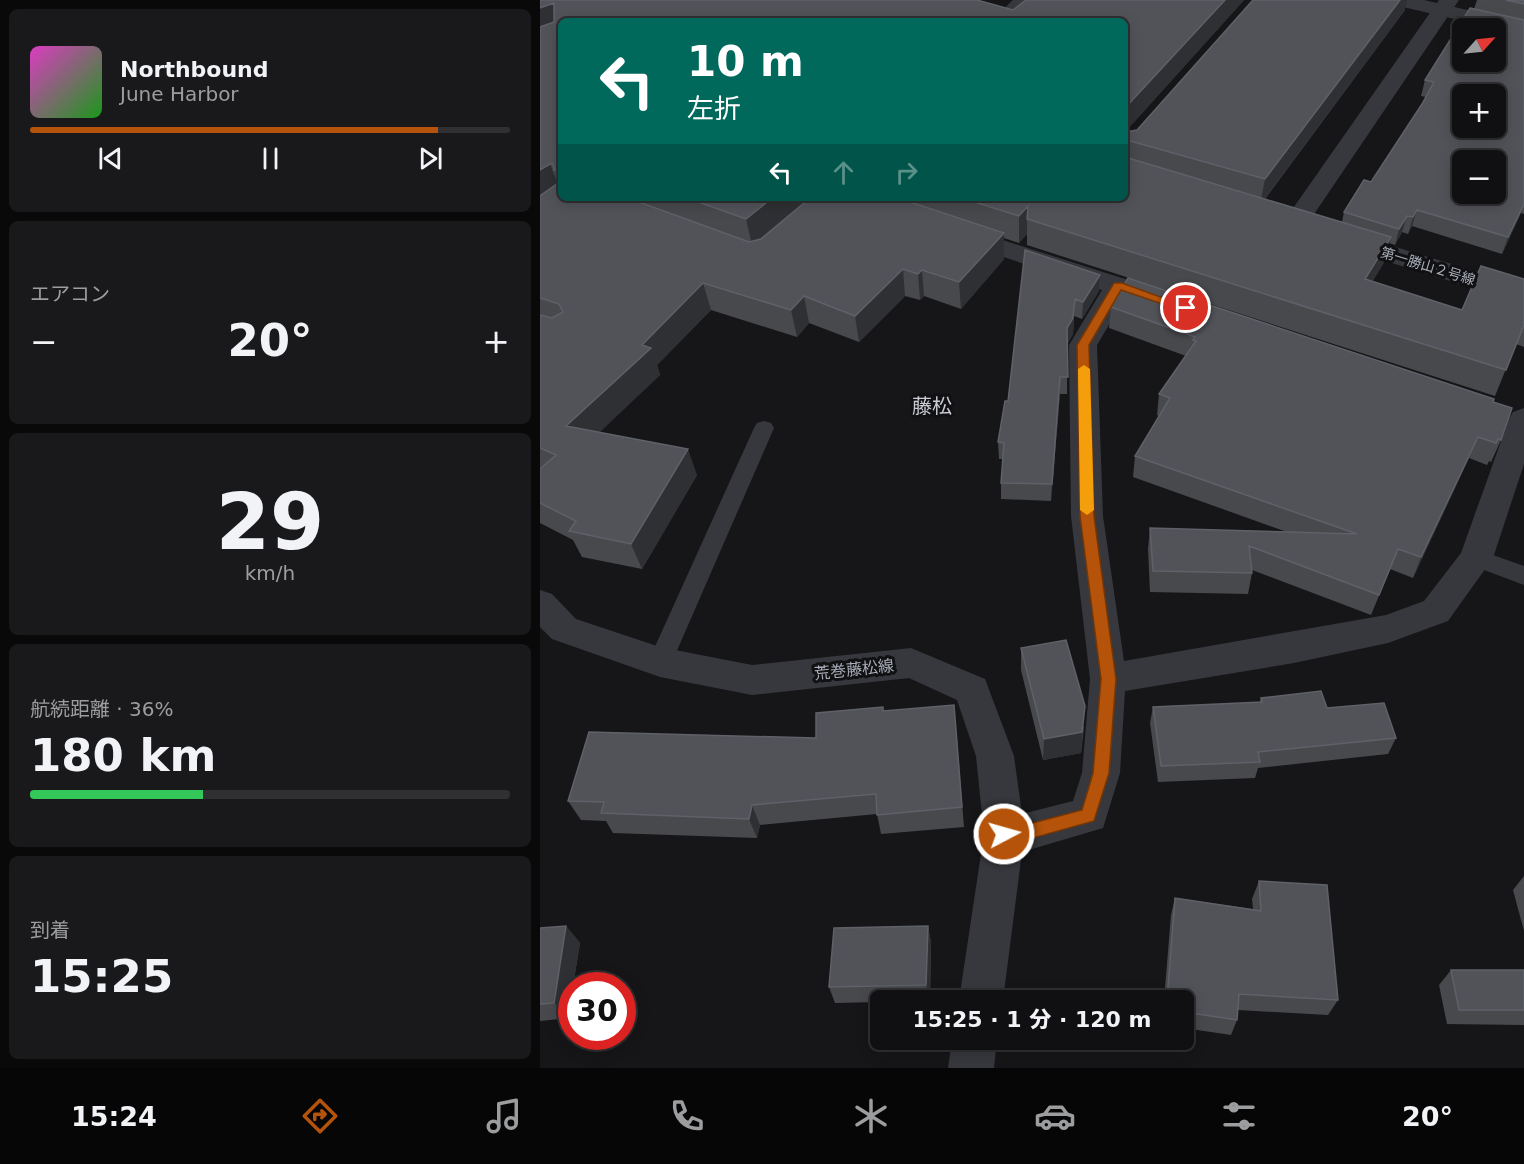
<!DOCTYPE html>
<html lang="ja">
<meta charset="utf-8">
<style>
:root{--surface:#101012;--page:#19191b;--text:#f1f3f6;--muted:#9c9d9f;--line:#303032;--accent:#b45309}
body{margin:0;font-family:"DejaVu Sans","Noto Sans JP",sans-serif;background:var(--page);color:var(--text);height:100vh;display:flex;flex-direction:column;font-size:22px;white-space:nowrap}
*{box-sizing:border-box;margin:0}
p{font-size:20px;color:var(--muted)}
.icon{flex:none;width:33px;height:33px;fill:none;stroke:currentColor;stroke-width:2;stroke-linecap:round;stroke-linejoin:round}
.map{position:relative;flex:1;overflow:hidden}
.details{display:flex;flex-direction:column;gap:9px;padding:9px;background:#09090a;width:540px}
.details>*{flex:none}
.top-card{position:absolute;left:18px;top:18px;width:570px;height:183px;border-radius:9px;box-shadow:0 3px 15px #0003,0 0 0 2px var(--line);background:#00695c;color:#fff;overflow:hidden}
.needle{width:39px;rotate:63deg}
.tools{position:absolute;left:912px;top:18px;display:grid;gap:12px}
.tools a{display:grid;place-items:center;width:54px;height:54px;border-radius:9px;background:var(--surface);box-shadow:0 3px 15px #0003,0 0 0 2px var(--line);font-size:30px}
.speed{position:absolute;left:18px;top:972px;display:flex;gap:12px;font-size:30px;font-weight:700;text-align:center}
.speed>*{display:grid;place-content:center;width:78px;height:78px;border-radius:50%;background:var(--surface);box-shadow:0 3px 15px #0003,0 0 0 2px var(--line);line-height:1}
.speed .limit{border:9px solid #d22;background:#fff;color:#111}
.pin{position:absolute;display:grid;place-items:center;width:51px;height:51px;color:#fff;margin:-26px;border:3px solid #fff;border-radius:50%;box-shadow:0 2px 6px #0007}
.me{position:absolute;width:66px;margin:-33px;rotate:84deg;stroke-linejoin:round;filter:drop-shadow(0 0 4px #0008)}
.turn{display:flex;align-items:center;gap:21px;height:126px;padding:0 30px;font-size:27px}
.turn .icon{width:78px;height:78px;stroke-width:2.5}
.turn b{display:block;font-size:42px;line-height:51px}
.lanes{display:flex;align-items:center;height:57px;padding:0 30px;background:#0003;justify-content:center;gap:30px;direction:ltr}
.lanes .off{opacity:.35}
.big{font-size:45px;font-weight:800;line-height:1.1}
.details .card{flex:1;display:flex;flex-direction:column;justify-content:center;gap:9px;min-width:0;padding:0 21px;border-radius:9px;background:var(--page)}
.details .dial{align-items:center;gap:0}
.dial b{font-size:78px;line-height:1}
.song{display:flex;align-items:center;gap:18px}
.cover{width:72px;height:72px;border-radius:9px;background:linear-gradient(135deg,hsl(310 70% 55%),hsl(120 70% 35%))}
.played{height:6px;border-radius:3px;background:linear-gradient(90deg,var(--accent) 85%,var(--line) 85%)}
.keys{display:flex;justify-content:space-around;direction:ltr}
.heat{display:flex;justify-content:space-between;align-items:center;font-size:33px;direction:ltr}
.charge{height:9px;border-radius:4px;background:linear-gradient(90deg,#34c759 36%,var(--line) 0)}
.trip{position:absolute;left:330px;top:990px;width:324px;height:60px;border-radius:9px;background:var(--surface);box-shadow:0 3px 15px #0003,0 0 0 2px var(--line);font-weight:800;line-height:60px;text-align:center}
.tabs{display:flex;height:96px;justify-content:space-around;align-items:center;background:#060607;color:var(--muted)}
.tabs .icon{width:42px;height:42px}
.tabs .current{color:var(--accent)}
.tabs b{font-size:27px;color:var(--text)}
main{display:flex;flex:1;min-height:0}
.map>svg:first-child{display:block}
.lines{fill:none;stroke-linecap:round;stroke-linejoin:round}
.service{fill:#37383d;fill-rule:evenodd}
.minor{fill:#37383d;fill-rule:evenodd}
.tertiary{fill:#37383d;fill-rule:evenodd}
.wall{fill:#47494d;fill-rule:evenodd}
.shaded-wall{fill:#2f3033}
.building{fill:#525359;stroke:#5f6168;stroke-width:1.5;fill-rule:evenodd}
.route{fill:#b45309;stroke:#753606;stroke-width:1.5}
.slow{fill:#f59e0b}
.labels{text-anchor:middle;stroke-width:6;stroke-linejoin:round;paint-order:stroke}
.far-street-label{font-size:14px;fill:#a8adb8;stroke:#111113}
.street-label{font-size:16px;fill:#a8adb8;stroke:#111113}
.quarter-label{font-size:20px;fill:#c9ccd4;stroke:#111113}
</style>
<main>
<section class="details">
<div class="card">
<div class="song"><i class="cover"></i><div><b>Northbound</b><p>June Harbor</p></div></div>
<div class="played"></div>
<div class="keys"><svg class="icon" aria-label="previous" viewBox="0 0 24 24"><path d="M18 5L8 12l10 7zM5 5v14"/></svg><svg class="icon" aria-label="pause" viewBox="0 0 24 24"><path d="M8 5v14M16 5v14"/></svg><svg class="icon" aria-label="next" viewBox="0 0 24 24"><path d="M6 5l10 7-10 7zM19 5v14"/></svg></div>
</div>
<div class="card"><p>エアコン</p>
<div class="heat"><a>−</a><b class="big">20°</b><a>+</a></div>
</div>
<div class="card dial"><b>29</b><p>km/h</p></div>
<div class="card"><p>航続距離 · 36%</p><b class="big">180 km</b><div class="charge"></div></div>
<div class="card"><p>到着</p><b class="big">15:25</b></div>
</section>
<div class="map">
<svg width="984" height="1068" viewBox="0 0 984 1068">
<rect width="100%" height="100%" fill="#161618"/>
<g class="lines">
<path class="service" d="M224 421 231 423 234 428 132 662 129 669 120 672 111 669 108 662 214 428 217 423Z
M936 549 984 566V585L928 564 925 558 928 552Z"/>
<path class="minor" d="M473 0H495L473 21H451Z
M899 0H919L764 229 755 232 746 229 742 224Z
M422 227 588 280 592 286 557 345 563 516 584 661 846 615 884 601 921 553 969 419 973 412 984 408V464L953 558 908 621 848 643 754 663 585 691 580 773 563 828 482 852 463 1000H419L444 834 436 756 417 700 369 678 212 695 120 677 12 639 0 627V590L12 594 36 619 120 647 212 665 371 648 445 679 474 756 482 814 533 801 542 773 550 679 531 516 529 345 562 290 413 240 409 235 413 230Z
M803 231 984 286V304L794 245 790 239 794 233Z
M412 1040H457L454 1068H408Z"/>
<path class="tertiary" d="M847 0H884L984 23V35L850 4Z"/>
</g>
<path class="wall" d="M0 0 473 10 486 0H704L585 132 597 130 865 10 725 199 802 222 804 212 831 182 882 104 886 97 881 96 885 80 934 9 937 0H984V214L981 213 962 254 872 226 868 234 862 232 855 245 849 243 843 264 832 282 922 310 984 279V347L976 344 955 396 487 245V234L479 243 464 238V259L421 309 384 296 380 300 365 296 319 342 269 323 257 337 171 310 117 365 120 375 59 432 157 475 102 569 42 557 33 540 0 523V469L1 468H0ZM21 21 585 198H270L221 239 219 240 269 198H21Z
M485 250 560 275 559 291 542 319 534 316 533 334 527 344V394H520L511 501 461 499V483L463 459H459L458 442 468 401Z
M571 307 953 402 961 440 951 462 949 461 947 465 929 458 873 578 850 569 831 615 712 570V573L708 594 610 592 608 549 610 528 747 532 593 477 595 456 619 416 617 415 619 394 646 356 569 328Z
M481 648 544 727 541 753 503 760 481 670Z
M721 698 787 708 856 738 848 754 718 768 715 778 618 782 610 723 613 707 719 703Z
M344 711 416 726 424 827 341 834 337 814 220 825 217 838 73 833 66 821 41 820 28 801 276 738Z
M984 876V931L973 890Z
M719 881 798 1000 788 1015 698 1010 697 1020 691 1035 644 1028V1000H624L631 915 635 898 713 909 712 899Z
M26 926 40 943 33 986H32V998L29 1018 0 1021V928Z
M388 926 391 943 390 1000H340V1002L295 1003 289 987Z
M911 970H984V1025L907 1024 899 985Z"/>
<path class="shaded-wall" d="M685 0H704L585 132V108Z
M860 0H867L865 10 720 205 725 179Z
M14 3 21 26 0 37V8Z
M587 140 586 166H585V142Z
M10 164 20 190 0 201V170Z
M232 198H269L212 245 206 219Z
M984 204 981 213 962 254 968 237Z
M488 206 487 219V234L479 243V216Z
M877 210 872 226 868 234 873 217Z
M867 216 862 232 855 245 859 229Z
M464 233V259L421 309 419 282Z
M851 237 843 264 817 306 825 279Z
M363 269 365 296 319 342 315 316Z
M382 270 384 296 380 300 378 274Z
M560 275 559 291 542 319 543 302Z
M163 283 171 310 117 365 120 375 38 453 26 426 102 345Z
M264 296 269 323 257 337 251 310Z
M535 299 533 334 527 345V328Z
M520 377V394L511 501 512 484Z
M938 437 929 458 873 578 881 557Z
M148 449 157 475 102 569 91 544Z
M545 706 541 753 503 760 504 739Z
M212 805 220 825 217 838 209 819Z
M26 926 40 943 33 986H32V998L29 1018 14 1003Z
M388 926 391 943 390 1000 386 985Z"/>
<path class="building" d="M0 0H437L473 10 486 0H685L585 108V132L597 130 713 0H860L725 179 587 140 585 142V21H21V170H14L13 164H10L0 170V27L14 22V3L0 8Z
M966 0H984V4Z
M930 8 984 20V204L968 237 877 210 873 217 867 216 859 229 804 212 824 180 831 182 882 104 894 82 885 80ZM922 28H956V62H922ZM922 94H956V128H922ZM922 160H956V194H922Z
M585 157 851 237 825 279 922 310 941 266 984 279V325L966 370 487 219 488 206 479 216 422 198H585Z
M21 181V198H88L209 242 221 239 270 198H358L464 233 419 282 382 270 378 274 363 269 315 316 264 296 251 310 163 283 102 345 111 348 26 426 148 449 91 544 29 531 36 521 0 503V469L16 455 0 448V315L12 318 23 312 19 304 0 298V196Z
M147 198H232L206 219Z
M485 250 560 275 543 302 535 299 533 318 527 328 528 377H520L512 484 461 483 464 443 458 442 465 401H468Z
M588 278 954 399 953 402 972 408 961 440 958 439 956 443 938 437 881 557 858 549 839 595 709 546 712 573 613 571 610 528 817 534 595 456 630 398 619 394 656 341 653 340 655 337 571 307Z
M526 640 545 706 542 732 504 739 481 648Z
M781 691 787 708 844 703 856 738 718 752 720 762 621 766 613 707 722 702 721 698Z
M414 705 422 807 337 815 336 794 212 805 209 819 61 813 64 802 28 801 49 732 276 738V713L343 707V711Z
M719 881 787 885 798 1000 699 994 697 1020 644 1012V1000H627L635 898 721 911Z
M26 926 14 1003 0 1004V928Z
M388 926 386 985 289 987 294 928Z
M911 970H984V1010H919Z"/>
<path class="route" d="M574 283H582L651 308 646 312 581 290 549 345 554 516 576 679 569 773 554 821 464 846 458 844 456 838 458 829 464 826 470 829 542 810 553 773 561 679 540 516 537 345Z"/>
<path class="slow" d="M544 365 550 369 554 510 547 515 540 510 538 369Z"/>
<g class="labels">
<g class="far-street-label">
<text transform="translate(888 266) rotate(17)" y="5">第一勝山２号線</text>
</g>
<g class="street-label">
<text transform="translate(314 669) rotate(-6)" y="6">荒巻藤松線</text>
</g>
<g class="quarter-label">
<text x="392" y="413">藤松</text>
</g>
</g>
</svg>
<div class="tools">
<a><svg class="needle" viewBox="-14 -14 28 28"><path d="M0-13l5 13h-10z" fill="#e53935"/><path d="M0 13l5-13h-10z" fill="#9c9d9f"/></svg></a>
<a>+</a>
<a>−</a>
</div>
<div class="speed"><div class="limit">30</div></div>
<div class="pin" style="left:646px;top:308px;background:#d93025"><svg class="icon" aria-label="arrive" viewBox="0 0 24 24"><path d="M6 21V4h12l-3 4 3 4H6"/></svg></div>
<svg class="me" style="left:464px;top:834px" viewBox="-20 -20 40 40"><circle r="17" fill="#b45309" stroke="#fff" stroke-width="3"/><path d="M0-11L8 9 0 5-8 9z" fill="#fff"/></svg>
<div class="trip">15:25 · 1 分 · 120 m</div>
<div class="top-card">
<div class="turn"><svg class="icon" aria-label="left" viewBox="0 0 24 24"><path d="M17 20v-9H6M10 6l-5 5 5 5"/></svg><div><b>10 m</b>左折</div></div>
<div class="lanes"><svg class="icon" aria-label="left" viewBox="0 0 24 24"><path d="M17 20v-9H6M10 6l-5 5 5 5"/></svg><svg class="icon off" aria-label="ahead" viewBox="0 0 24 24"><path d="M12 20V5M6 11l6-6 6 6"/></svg><svg class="icon off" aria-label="right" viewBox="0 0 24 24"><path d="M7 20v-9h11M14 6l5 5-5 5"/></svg></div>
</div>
</div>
</main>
<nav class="tabs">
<b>15:24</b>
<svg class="icon current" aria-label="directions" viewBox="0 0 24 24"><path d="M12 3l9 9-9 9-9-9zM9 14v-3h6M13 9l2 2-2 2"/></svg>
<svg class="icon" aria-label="music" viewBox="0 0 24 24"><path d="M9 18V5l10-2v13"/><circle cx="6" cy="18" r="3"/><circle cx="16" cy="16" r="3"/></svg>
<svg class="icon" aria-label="phone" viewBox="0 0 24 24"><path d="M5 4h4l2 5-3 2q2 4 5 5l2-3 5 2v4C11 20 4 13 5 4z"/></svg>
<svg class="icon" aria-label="climate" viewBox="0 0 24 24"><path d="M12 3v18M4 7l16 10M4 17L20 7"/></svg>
<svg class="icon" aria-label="car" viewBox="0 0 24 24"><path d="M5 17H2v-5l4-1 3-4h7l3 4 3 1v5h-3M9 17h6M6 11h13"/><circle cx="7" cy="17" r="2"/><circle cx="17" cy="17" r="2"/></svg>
<svg class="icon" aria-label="filters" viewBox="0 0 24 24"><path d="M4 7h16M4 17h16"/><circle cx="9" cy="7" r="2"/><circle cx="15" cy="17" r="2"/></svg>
<b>20°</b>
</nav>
